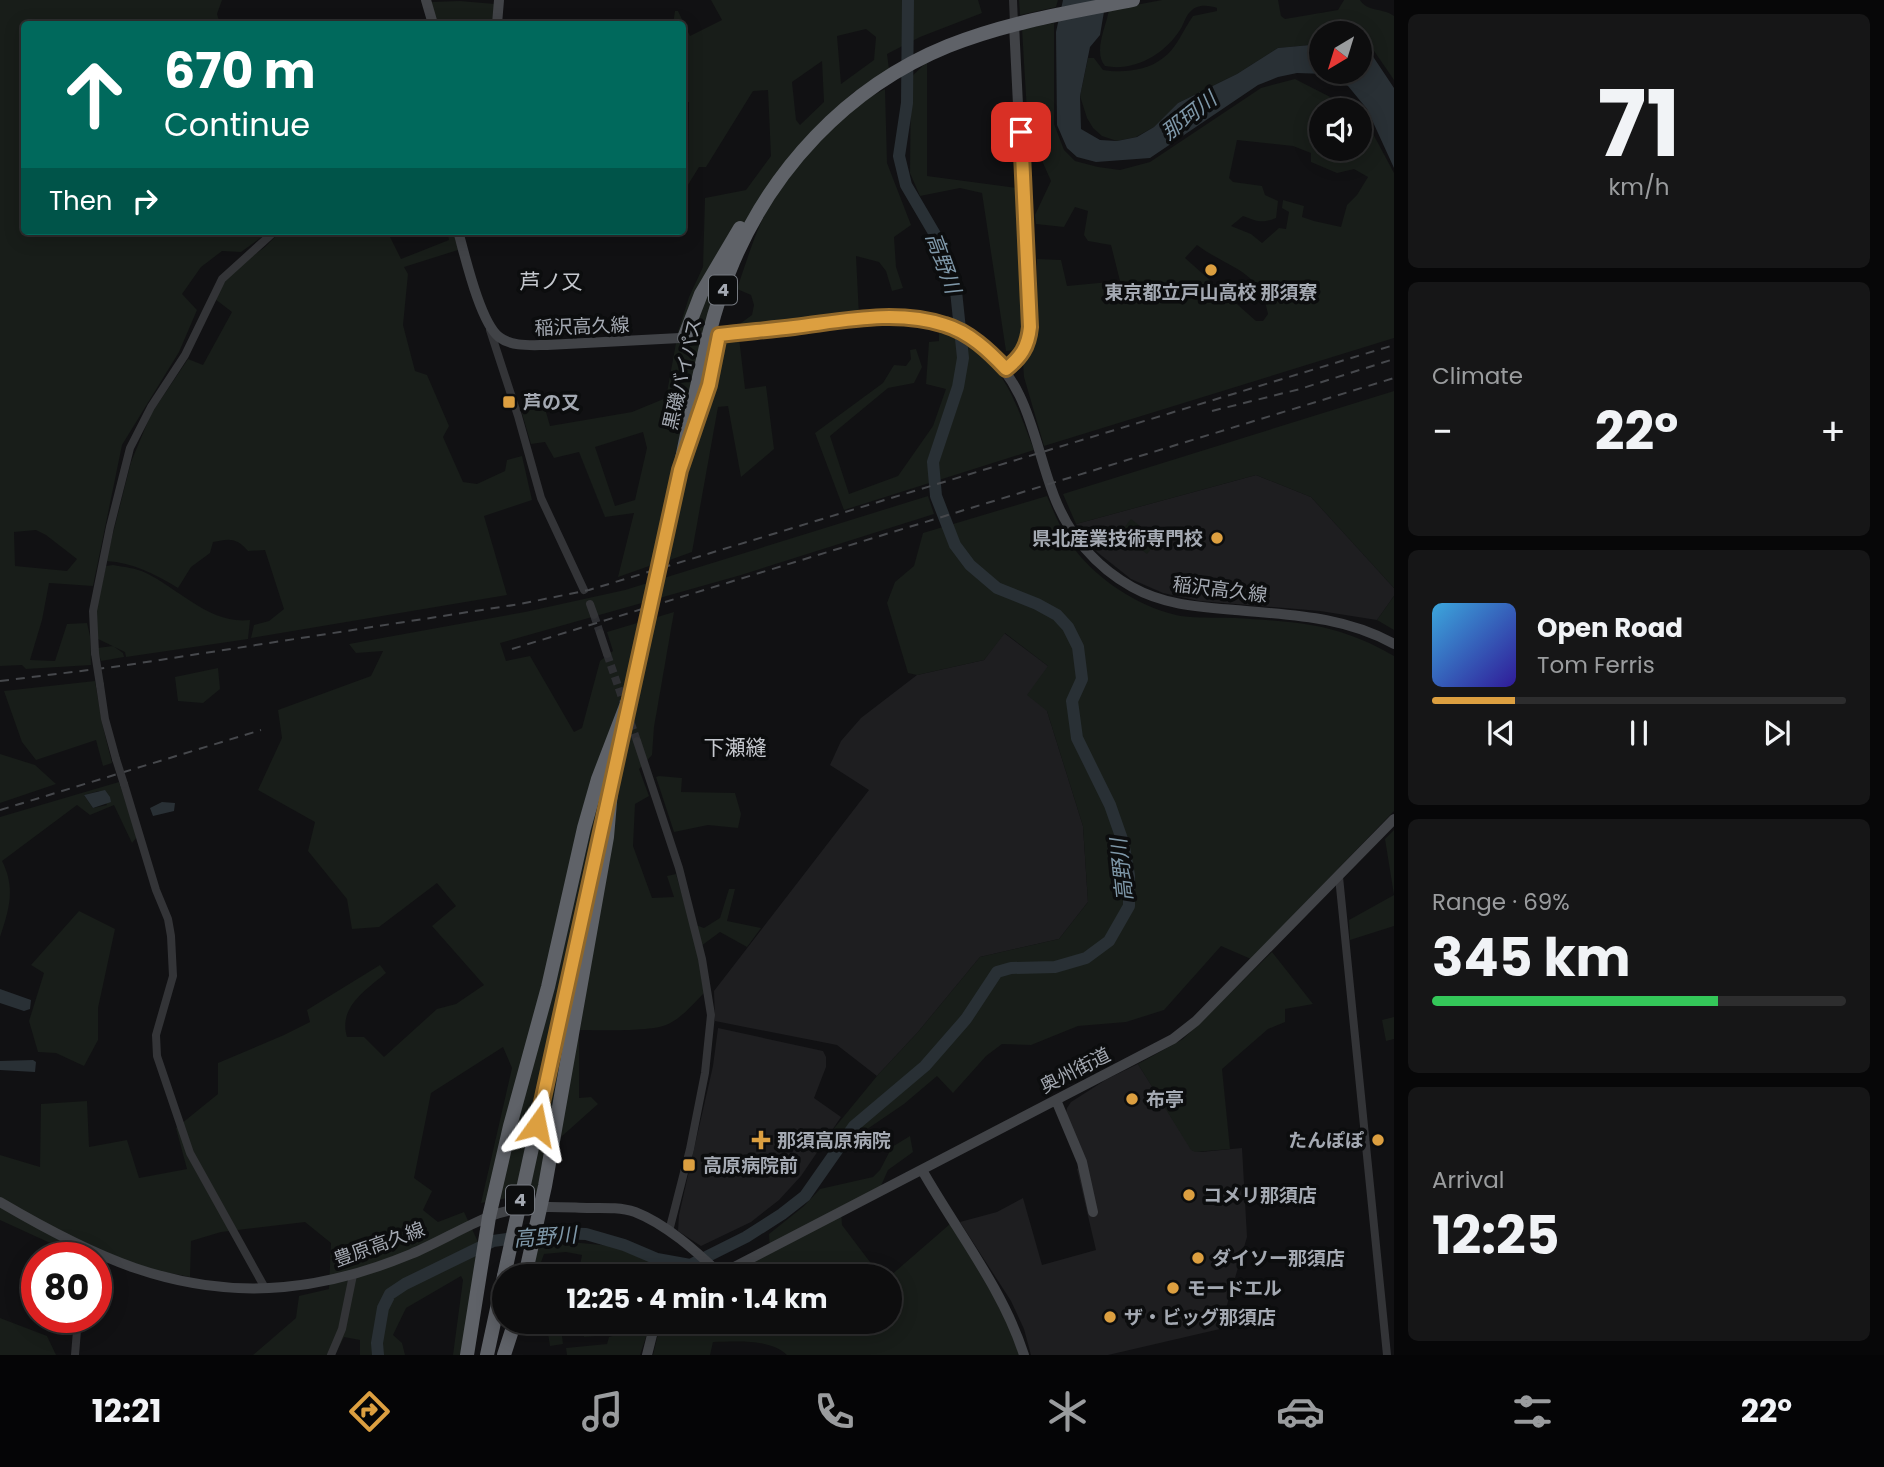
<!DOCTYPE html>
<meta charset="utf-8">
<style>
:root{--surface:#0d0d0e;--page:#161617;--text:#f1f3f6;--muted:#9a9c9e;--line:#2d2d2e;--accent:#dc9f40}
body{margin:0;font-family:Poppins,"Noto Sans JP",sans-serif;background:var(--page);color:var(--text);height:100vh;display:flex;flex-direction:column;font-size:26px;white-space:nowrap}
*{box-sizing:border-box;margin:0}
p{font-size:23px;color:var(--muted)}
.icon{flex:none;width:38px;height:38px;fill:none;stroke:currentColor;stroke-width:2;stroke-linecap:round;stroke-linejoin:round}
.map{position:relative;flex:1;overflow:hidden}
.panel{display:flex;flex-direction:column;gap:14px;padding:14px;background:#070708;width:490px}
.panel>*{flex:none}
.top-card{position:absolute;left:21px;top:21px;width:665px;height:214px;border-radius:7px;box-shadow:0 4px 18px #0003,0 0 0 2px var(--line);background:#00695c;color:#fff;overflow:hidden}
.needle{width:46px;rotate:218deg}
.controls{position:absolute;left:1309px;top:21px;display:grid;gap:14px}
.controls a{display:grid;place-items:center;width:63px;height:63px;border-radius:50%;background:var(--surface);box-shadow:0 4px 18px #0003,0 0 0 2px var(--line);font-size:35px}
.speed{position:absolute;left:21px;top:1242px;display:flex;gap:14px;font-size:35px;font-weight:700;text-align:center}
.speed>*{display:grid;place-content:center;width:91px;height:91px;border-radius:50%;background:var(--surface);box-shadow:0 4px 18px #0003,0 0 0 2px var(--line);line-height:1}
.speed .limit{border:10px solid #d22;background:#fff;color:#111}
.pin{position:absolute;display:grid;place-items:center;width:60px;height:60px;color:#fff;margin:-30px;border-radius:14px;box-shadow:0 4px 10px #0006}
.me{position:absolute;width:77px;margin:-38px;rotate:12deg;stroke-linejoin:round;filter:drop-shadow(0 0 5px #0008)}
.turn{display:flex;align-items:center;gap:24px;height:147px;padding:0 28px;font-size:32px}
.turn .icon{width:91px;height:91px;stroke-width:2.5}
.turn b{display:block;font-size:49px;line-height:60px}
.then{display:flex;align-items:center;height:66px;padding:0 28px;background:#0003;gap:14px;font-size:26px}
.big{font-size:52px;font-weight:700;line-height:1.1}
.panel .widget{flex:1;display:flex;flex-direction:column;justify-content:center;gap:10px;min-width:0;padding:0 24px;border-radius:10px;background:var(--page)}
.panel .dial{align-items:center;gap:0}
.dial b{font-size:91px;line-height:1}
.song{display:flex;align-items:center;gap:21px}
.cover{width:84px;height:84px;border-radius:10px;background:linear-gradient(135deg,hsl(200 70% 55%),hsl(250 70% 35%))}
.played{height:7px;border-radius:4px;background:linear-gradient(90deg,var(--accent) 20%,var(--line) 20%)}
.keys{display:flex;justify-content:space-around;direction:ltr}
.heat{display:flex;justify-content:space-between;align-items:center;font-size:38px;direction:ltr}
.charge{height:10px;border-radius:5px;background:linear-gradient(90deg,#34c759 69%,var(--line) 0)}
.trip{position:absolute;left:492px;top:1264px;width:410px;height:70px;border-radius:35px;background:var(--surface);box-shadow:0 4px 18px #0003,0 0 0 2px var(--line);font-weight:700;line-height:70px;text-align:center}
.dock{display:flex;height:112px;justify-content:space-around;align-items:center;background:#050506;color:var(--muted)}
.dock .icon{width:49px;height:49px}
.dock .selected{color:var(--accent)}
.dock b{font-size:32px;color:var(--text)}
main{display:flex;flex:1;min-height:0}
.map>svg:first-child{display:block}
.built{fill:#1e1e20}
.green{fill:#181d19;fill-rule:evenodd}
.water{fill:#293035}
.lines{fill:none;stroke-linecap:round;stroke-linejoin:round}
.river{stroke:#293035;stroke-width:12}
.street-tunnel{stroke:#2e2f33;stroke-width:8;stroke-dasharray:8 4;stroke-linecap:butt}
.street{stroke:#333437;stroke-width:8}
.secondary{stroke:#414347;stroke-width:10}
.highway{stroke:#5f6268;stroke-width:14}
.rail{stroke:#46484c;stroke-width:2;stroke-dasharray:9 7;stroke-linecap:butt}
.street-bridge{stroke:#333437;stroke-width:8}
.highway-bridge{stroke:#5f6268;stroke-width:14}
.route-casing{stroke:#8f672a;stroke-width:18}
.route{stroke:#dc9f40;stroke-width:12}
.poi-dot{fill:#dc9f40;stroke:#0c0d0e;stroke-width:2.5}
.labels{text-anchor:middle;stroke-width:7;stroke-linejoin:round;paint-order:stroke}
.shield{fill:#0c0d0e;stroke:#767a81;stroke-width:2}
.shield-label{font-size:18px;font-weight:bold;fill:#a4a9b2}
.poi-label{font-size:19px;font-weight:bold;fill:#a4a9b2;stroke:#0c0d0e;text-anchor:start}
.street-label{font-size:19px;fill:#a4a9b2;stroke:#0c0d0e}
.water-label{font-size:21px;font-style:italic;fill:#7f98a9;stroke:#0c0d0e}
.neighbourhood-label{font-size:21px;fill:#c5c8ce;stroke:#0c0d0e}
</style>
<main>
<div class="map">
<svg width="1394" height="1355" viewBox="0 0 1394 1355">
<rect width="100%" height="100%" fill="#111113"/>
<path class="built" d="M1256 475 1311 497 1394 588V596L1377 620 1320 611 1199 601 1163 593 1131 579 1097 552 1076 524Z
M1004 633 1048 666 1047 711 1083 826 1088 902 1059 939 980 957 918 1032 877 1076 837 1045 715 1021 714 991 869 790 830 765 841 741 861 718 917 675 984 660Z
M718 1028 823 1051 826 1057V1067L814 1098 841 1117 801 1176 779 1200 751 1222 701 1246 678 1231 679 1215 713 1066Z
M1138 1064 1192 1150 1201 1152 1242 1148 1247 1237 1220 1329 1108 1355H1031L1024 1329 1011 1301 960 1222 997 1212 1023 1198 1042 1265 1096 1250 1077 1169 1086 1163 1066 1113 1067 1108 1071 1102 1107 1079Z"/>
<path class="green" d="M0 0H222L217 14 220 24H24V231H270L241 252 222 251 201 267 182 294 197 310 179 352 122 445 93 586 49 583 42 620 30 660 55 661 67 624 87 623 90 636 91 665 26 669 22 665 0 666ZM36 530 46 535 77 559 67 571 15 566 14 532Z
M711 0H978L982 13 920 37 887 54 889 69 854 92 822 120 778 172 749 217 665 513 652 565 618 577 634 513 605 517 579 452 554 458 545 442 531 444 521 410 544 405 550 426 632 412 666 398 678 332 689 297 703 267 705 198 746 190 771 156 768 90 753 91 706 167H699L683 193V175L688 163 689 102H683L682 24H673L675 11H678L690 36 722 20ZM866 29 876 37 874 60 841 84 837 36ZM822 61 824 102 800 125 796 120 792 82ZM643 432 647 448 635 500 615 506 595 447Z
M1019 0H1058L1056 7 1020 15Z
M1162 0H1278L1281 16 1285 19 1338 10 1344 0H1360C1367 12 1384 8 1394 16V80L1372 48 1360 46V33H1321V44L1278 48 1237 74 1178 103 1154 127 1136 137 1117 141 1102 136 1093 128 1087 118 1080 96 1088 58H1094L1103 70C1122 73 1147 71 1163 58 1177 48 1183 30 1193 16L1217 11V8C1209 5 1197 4 1191 11 1185 16 1184 24 1180 30 1165 54 1134 72 1105 66 1093 52 1106 27 1109 10Z
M460 1 495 4 492 24H437L431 2Z
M1054 23V124L1064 150 1075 161 1098 167 1120 170 1150 162 1261 88 1295 79 1340 102 1350 110H1321V149H1360V119L1371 130 1394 173V338L1044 446 1024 377 1023 363 1036 332 1037 259 1061 260 1067 286 1120 281 1111 245 1088 241 1084 235 1088 211 1075 207 1064 227 1036 224 1035 215 1051 181 1028 129 1022 29ZM1237 140 1293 146 1311 153V162L1337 173 1354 169 1368 177 1357 195 1347 205 1341 227 1314 221 1302 217 1304 206 1283 200 1282 208 1289 212 1286 229 1279 228 1262 243 1251 234 1231 226 1243 216C1256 221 1262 224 1276 218L1278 201 1265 195 1262 186 1233 182 1229 178ZM1197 245C1229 269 1260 269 1268 314L1263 321H1256L1185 258Z
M927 62V176L1017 188 1022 338 1015 350 1006 351 982 193 960 188 920 196 910 173 911 77Z
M885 89 887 163 911 225 894 237 896 267 903 288 892 291 886 271 879 262 856 256 859 316 739 330 741 323 752 315 754 305 751 295 737 289C748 257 758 222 776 194 800 157 846 108 885 89Z
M281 231H387L401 259 449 240 447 231H460L458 250 404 267 408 274 403 325 415 371 427 375 449 426 443 437 463 482 477 484 505 471 507 460 522 456 532 500 484 516 507 595 251 638 254 625 269 621 284 609 265 550 248 551C237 538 230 538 213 542L210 553 191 567 178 588C153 573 134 563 106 561L131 462 151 414 188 359 203 365 232 312 215 299 226 280 239 266 265 247Z
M939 330C1003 356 1011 391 1034 450L844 510 815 433 883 383 894 365 906 366 911 359 910 350 916 349 922 367 914 383 888 388 830 436 849 494 898 476 933 426 946 389 926 384 929 342 939 341Z
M739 338 745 389 766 386 774 449 741 477 728 406 718 407 692 552 667 561 689 465 709 408 726 340Z
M1394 391V588L1311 497 1256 475 1076 524 1063 494Z
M928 496 934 514 741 575 500 643 506 661 530 656 574 732 582 728 600 661 613 651 607 632 674 612 654 727 652 755 639 769 649 796 635 804 633 846 652 898 674 897 667 876 676 874 690 923 704 928 720 918 729 889H735L727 921 761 928 747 947 720 932 697 949 704 993C693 1004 681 1019 666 1025 648 1032 599 1030 579 1030V1098L591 1097 598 1104 561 1137 550 1190 481 1203 512 1068 503 1047 431 1093 414 1178 432 1191 423 1210 438 1222 464 1212 479 1244 464 1355H453L463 1280 461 1276 406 1308 393 1335 402 1343 405 1355H360V1340L344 1337 335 1355H253L296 1318 299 1296 329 1289 331 1243 305 1222 221 1232 191 1241 190 1277 154 1270 119 1258 82 1241 72 1253 0 1220V1155L40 1167 41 1104 87 1101 89 1147 127 1140 139 1178 187 1169 176 1128 218 1094V1063L284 1035 310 1022 307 1010 380 965 386 973C366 990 338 1007 347 1037H364L384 1057 437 1009 456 1004 484 985 432 926 456 906 437 883 379 927 352 929 347 899 308 851 315 822 258 790 282 738 278 710 371 676 383 651 356 653 349 644 525 612 625 590Z
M1047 496C1054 512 1061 530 1071 544 1093 577 1137 606 1176 615 1194 619 1216 617 1235 618 1298 622 1337 623 1394 656V811L1251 959 1221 946 1164 1010 1126 1022 1078 1026 1031 1045 1002 1044 986 1056 953 1093 937 1076 904 1104 857 1136 831 1132 877 1076 918 1032 980 957 1059 939 1088 902 1083 826 1047 711 1027 695 1048 666 1005 633 984 660 917 675 908 673 887 603 895 582 914 566 923 533Z
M1131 519 1158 540 1147 554 1120 533Z
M113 565C124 567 136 568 146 573 179 589 211 625 250 620L248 639 126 657 125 652 96 638 94 620 106 566Z
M1394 596V630L1377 620Z
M113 646 123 653 124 657 101 661 97 648Z
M218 668 220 689 203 703 178 701 175 677Z
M95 681 102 723 112 763 103 766 96 740 36 760 22 742 4 691Z
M0 754 35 765 56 784 0 803Z
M659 776 682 778 681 792 735 793 741 814 738 828 708 825 674 832 656 777Z
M119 782 137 837 132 843 114 805 90 815 77 805 2 861C16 888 9 910 0 937V817ZM99 791 107 805 93 808 84 795Z
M1394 830V926L1350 940 1349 920 1394 895 1385 839Z
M79 911 115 929 98 1008V1040L84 1066 56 1053 38 1052 29 1021 44 973 31 965Z
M1272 952 1313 1004 1285 1009V1022L1268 1029 1222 1069 1230 1149 1195 1152 1191 1150 1138 1064 1183 1039Z
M1394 1017V1039L1386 1041 1382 1020Z
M910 1136 913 1152 888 1170 880 1188 841 1209 842 1225 879 1274 877 1276H860L855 1271 848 1276H728L770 1253 769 1234 804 1206 820 1189 873 1177 880 1170 892 1147Z
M950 1224 998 1300 1020 1355H787C770 1338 735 1342 713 1342L710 1355H653L658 1334 665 1321 769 1323V1330L788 1334 801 1321H889V1277Z
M539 1239 612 1246 663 1267 661 1276H578L582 1255 566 1252 544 1254 536 1276H529Z
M0 1318 47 1336 56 1355H0Z
M546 1321H560L563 1344 550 1346Z
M583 1321H595L596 1336 584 1337Z
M650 1325 640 1355H567L566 1348 607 1344 609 1337 620 1334V1328Z"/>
<path class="water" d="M1063 0H1106L1100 35 1090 47 1080 96 1081 129 1100 140 1117 141 1137 137 1154 127 1178 103 1237 74 1278 48 1321 44V72H1360V51L1372 55 1394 88V168L1367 109 1348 86 1326 74 1297 73 1278 77 1258 85 1150 158 1096 162 1077 157 1067 148 1057 125 1056 32Z
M105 790 110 797 111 802 93 808 84 795Z
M162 802 175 803 174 811 153 816 150 808Z
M0 989 31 1000 30 1009 24 1011 0 1003Z
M33 1060 36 1062 35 1072 0 1070V1061Z"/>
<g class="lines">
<path class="river" d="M378 1355 377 1343 383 1308 390 1294 405 1284 493 1241 550 1233 586 1234 624 1245 657 1259 690 1265 746 1237 782 1214 805 1196 854 1126 925 1066 966 1019 997 972 1011 968 1055 967 1086 958 1109 941 1129 906V875L1123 842 1110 805 1077 738 1072 701 1082 679 1078 647 1068 627 1057 615 1037 604 997 588 970 565 955 545 936 496 933 462 958 387 963 358 956 291 940 243 906 185 899 156 907 103 908 0"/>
<path class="street-tunnel" d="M594 615 600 633
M607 654 637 741"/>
<path class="street" d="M1013 0 1014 24
M490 330 518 416 541 498 584 590
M693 434 713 368 719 335
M590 604 594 615
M600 633 607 654
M95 653 93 611 110 527 130 448 151 407 185 355 222 279 275 231
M100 685 105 719 116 759
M637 741 679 868 702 959 711 1015 705 1073 690 1149 669 1231
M124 784 156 890 168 919 171 936 173 976 156 1035 157 1056 190 1153 265 1288
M1339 877 1387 1355
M75 1355 78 1318
M331 1355 342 1329 353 1275"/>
<path class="secondary" d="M426 0 433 24
M497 24 499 0
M458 231C465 256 480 322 499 337 512 347 531 345 547 345L699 337
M713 336C743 333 773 330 803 326 845 320 887 313 930 321 949 325 966 334 981 346 1030 386 1033 441 1054 496 1069 535 1096 567 1132 587 1164 605 1199 607 1235 610 1290 615 1344 616 1394 644
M1006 369C1021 357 1028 347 1029 327L1014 24
M1056 1100 1082 1162 1093 1212
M922 1170C956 1230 1003 1289 1024 1355
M0 1202C90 1255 176 1297 284 1287 328 1283 370 1271 411 1254 437 1243 462 1228 488 1217 520 1204 553 1207 587 1208 603 1208 620 1207 635 1212 666 1224 696 1251 720 1274
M717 1276 1173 1039 1196 1021 1394 819
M647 1355 652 1335 659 1321"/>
<path class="highway" d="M684 338 701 294 740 228
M661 561C671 511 682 461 692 410 702 364 711 316 729 272 769 171 847 87 948 46 1008 22 1071 12 1133 0
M632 693 646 630
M537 1125 594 860
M525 1276 545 1186 607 837 613 768
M467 1355 489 1217 510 1126 548 987 584 828 598 779 634 685
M487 1355 504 1276
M504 1355 515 1321"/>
<path class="rail" d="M1212 411 1300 389 1394 359
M512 649 1394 378
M0 681 121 666 520 604 589 590 1394 345
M0 810 261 730"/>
<path class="street-bridge" d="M95 653 100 685
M116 759 124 784"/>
<path class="highway-bridge" d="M646 630 661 561
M504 1276 537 1125"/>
</g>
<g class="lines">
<defs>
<path id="route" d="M537 1125 680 470 709 385 719 335C744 332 769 330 794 327 843 321 896 309 945 325 969 332 989 351 1006 369 1021 357 1028 347 1030 327L1021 132"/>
</defs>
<use href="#route" class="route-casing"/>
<use href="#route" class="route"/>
</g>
<g class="poi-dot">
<circle cx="1211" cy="270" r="7"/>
<rect x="502" y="395" width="14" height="14" rx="3.5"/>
<circle cx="1217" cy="538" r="7"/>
<circle cx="1132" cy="1099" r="7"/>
<path d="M757.5 1129.5h7v7h7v7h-7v7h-7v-7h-7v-7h7z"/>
<circle cx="1378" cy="1140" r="7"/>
<rect x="682" y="1158" width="14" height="14" rx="3.5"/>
<circle cx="1189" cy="1195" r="7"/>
<circle cx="1198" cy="1258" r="7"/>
<circle cx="1173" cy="1288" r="7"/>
<circle cx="1110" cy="1317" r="7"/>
</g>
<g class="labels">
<g class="shield">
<rect x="709" y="275.5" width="28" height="29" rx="5"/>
<rect x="506" y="1185.5" width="28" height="29" rx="5"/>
</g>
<g class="shield-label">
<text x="723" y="296">4</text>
<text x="520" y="1206">4</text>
</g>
<g class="poi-label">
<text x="1211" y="299" text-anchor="middle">東京都立戸山高校 那須寮</text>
<text x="523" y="409">芦の又</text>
<text x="1203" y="545" text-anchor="end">県北産業技術専門校</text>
<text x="1146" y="1106">布亭</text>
<text x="777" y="1147">那須高原病院</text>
<text x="1364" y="1147" text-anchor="end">たんぽぽ</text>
<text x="703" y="1172">高原病院前</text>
<text x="1203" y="1202">コメリ那須店</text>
<text x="1212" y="1265">ダイソー那須店</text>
<text x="1187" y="1295">モードエル</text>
<text x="1124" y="1324">ザ・ビッグ那須店</text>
</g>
<g class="street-label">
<text transform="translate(582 326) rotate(-2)" y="7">稲沢高久線</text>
<text transform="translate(682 374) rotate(-77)" y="7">黒磯バイパス</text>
<text transform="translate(1220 589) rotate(7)" y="7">稲沢高久線</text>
<text transform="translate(1075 1070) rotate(-27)" y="7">奥州街道</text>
<text transform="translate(379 1244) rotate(-20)" y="7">豊原高久線</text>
</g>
<g class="water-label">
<text transform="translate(1189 116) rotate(-38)" y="7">那珂川</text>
<text transform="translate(943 263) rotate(70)" y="7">高野川</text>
<text transform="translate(1122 870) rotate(-96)" y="7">高野川</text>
<text transform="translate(545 1237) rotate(-4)" y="7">高野川</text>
</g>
<g class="neighbourhood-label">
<text x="551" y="289">芦ノ又</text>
<text x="735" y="755">下瀬縫</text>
</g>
</g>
</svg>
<div class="controls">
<a><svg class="needle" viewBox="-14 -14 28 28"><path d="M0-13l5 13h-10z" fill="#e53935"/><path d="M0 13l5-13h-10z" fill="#9a9c9e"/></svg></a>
<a><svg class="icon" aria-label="sound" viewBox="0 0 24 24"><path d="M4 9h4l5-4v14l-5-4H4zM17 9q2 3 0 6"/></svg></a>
</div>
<div class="speed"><div class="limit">80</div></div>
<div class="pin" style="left:1021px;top:132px;background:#d93025"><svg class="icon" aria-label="arrive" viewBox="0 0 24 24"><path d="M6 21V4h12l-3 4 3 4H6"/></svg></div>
<svg class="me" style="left:537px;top:1125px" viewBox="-20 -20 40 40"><path d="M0-17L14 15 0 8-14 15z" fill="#dc9f40" stroke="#fff" stroke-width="4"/></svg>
<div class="trip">12:25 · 4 min · 1.4 km</div>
<div class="top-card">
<div class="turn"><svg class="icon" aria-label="ahead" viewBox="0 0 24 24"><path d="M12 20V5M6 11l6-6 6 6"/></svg><div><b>670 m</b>Continue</div></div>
<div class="then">Then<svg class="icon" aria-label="right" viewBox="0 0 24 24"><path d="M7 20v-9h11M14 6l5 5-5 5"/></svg></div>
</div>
</div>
<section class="panel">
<div class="widget dial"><b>71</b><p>km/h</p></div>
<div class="widget"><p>Climate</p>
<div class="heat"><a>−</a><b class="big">22°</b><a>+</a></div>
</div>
<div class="widget">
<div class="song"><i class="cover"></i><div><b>Open Road</b><p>Tom Ferris</p></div></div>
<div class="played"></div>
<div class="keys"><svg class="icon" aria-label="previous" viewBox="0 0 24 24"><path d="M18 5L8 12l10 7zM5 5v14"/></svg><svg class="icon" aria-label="pause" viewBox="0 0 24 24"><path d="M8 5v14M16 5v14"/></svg><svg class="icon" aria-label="next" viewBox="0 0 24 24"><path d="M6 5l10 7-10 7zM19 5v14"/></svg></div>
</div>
<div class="widget"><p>Range · 69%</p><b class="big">345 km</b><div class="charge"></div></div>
<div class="widget"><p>Arrival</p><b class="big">12:25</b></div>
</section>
</main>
<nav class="dock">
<b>12:21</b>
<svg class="icon selected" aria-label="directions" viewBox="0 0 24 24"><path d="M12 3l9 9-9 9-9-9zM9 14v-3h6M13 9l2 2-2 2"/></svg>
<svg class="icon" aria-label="music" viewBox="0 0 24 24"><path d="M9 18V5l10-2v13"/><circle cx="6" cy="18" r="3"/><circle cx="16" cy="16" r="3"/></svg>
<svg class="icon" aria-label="phone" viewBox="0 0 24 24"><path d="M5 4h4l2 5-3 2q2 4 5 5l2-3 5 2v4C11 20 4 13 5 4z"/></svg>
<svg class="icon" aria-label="climate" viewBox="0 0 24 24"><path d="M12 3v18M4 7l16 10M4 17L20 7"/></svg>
<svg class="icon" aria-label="car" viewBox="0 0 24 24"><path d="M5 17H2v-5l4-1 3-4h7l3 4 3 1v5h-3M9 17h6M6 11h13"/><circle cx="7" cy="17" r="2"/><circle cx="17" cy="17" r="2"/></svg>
<svg class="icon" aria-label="filters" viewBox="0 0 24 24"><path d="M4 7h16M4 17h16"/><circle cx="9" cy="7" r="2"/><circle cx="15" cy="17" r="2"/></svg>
<b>22°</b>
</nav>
